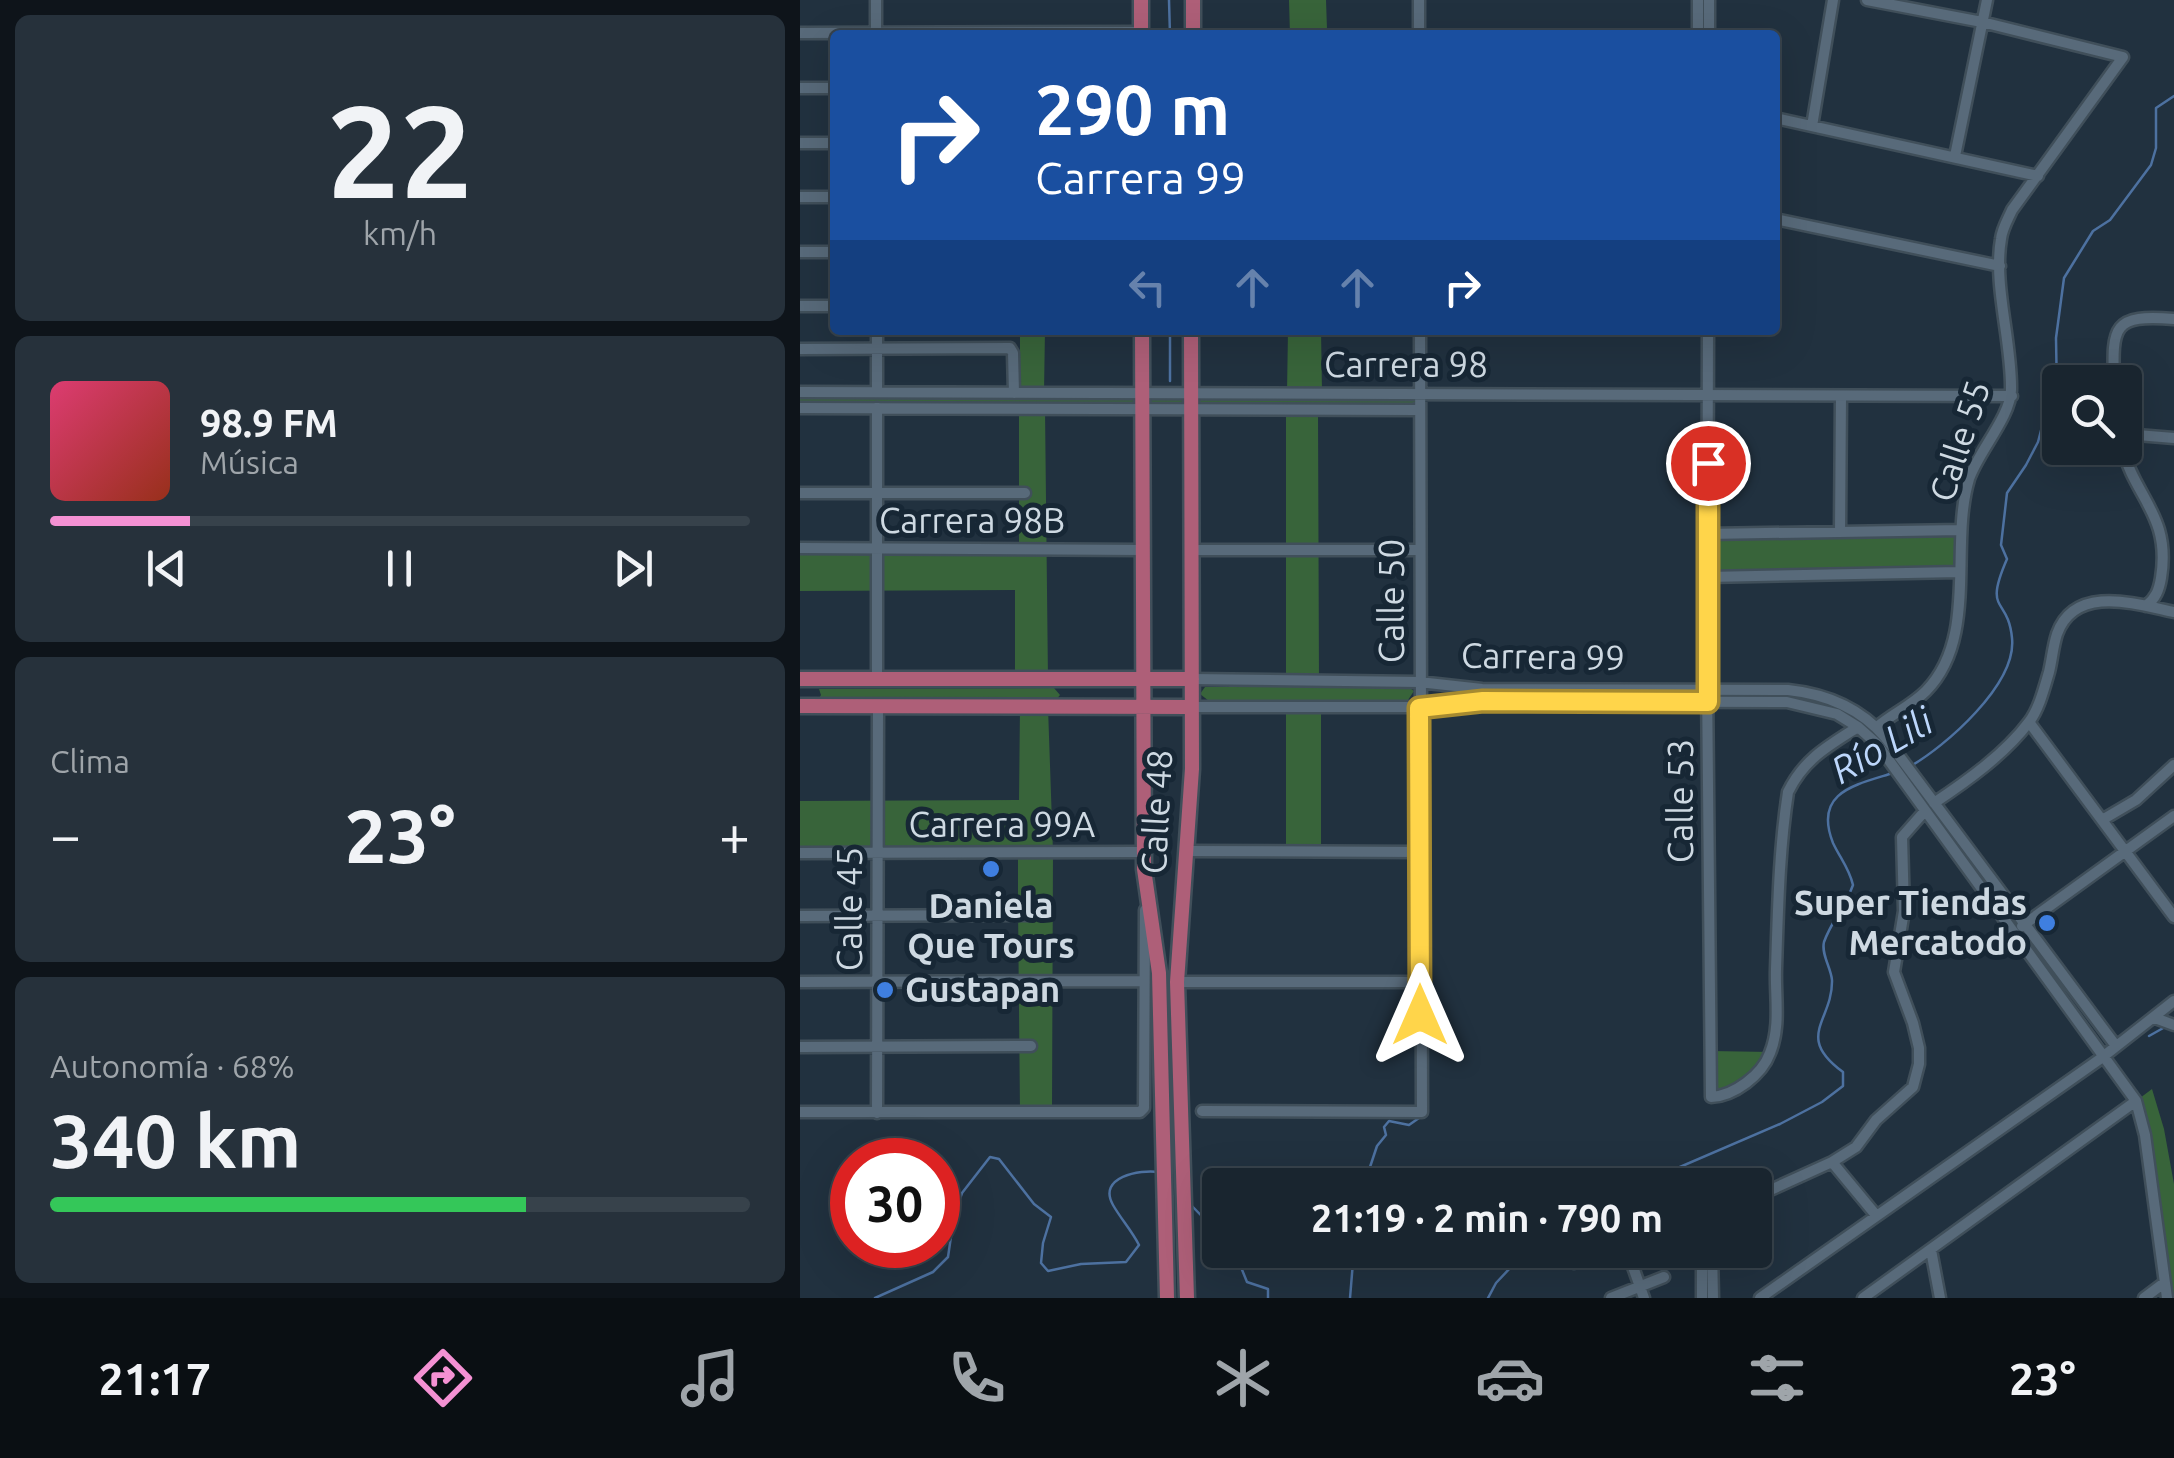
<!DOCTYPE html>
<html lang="es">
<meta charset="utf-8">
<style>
:root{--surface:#19252f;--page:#26313b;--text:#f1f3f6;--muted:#9fa5aa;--line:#37424b;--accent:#f491d3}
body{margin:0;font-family:Ubuntu,sans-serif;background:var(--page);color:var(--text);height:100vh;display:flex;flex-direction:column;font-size:38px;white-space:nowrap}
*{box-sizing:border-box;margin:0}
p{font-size:32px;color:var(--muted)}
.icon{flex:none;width:55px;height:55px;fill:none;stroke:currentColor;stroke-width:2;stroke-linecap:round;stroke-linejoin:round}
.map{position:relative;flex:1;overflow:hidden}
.side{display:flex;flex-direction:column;gap:15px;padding:15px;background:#0e141a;width:800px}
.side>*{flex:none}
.top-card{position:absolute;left:30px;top:30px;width:950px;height:305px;border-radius:10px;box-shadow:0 10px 40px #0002,0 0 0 2px var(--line);background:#1a4fa0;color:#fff;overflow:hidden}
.controls{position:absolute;left:1242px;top:365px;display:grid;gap:20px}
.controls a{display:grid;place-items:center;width:100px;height:100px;border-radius:10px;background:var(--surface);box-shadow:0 10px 40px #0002,0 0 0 2px var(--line);font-size:50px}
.speed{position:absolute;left:30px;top:1138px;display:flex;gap:20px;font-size:50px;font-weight:700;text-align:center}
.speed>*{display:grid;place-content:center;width:130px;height:130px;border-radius:50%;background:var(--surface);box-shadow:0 10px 40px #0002,0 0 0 2px var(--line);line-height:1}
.speed .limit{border:15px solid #d22;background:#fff;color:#111}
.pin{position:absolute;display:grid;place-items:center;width:85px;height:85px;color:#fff;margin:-42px;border:5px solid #fff;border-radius:50%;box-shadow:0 2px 10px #0007}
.me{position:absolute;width:110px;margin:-55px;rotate:0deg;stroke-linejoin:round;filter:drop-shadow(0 0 8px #0008)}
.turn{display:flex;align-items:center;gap:35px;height:210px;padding:0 40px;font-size:45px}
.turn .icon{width:130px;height:130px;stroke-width:2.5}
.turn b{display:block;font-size:70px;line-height:85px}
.lanes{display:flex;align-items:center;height:95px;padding:0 40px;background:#0003;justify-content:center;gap:50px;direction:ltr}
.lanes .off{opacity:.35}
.big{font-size:75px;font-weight:700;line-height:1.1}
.side .widget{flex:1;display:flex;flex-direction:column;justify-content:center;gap:15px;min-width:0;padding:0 35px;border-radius:15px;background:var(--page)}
.side .dial{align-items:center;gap:0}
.dial b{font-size:130px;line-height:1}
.song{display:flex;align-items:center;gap:30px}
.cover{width:120px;height:120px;border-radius:15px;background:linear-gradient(135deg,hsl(340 70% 55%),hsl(10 70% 35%))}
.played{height:10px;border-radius:5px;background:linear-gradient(90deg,var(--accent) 20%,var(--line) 20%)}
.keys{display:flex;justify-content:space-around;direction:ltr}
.heat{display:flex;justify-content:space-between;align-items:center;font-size:55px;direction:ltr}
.charge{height:15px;border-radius:8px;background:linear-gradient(90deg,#34c759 68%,var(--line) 0)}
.trip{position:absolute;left:402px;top:1168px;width:570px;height:100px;border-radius:10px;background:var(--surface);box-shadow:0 10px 40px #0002,0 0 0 2px var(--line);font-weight:700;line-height:100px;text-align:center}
.menu{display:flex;height:160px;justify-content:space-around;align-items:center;background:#0a0f13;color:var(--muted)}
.menu .icon{width:70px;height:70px}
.menu .on{color:var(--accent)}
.menu b{font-size:45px;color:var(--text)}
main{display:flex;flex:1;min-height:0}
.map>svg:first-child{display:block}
.green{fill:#38643a}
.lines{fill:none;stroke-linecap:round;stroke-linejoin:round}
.stream{stroke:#4d71a0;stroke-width:2.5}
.minor-casing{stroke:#404f5a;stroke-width:15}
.major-casing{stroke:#404f5a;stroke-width:19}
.minor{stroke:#586a7a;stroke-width:10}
.major{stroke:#ae5f78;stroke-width:14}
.route-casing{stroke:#a68a30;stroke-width:25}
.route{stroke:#ffd54a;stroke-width:18}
.shop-dot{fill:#3f7fe0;stroke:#172735;stroke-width:4}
.labels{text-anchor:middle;stroke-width:10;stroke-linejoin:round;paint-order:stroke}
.street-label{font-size:35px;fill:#ced9e2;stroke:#172735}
.poi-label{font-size:35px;font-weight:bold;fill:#ced9e2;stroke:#172735;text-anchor:end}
.water-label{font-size:38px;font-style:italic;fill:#bcd6fb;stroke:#172735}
</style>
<main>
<section class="side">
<div class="widget dial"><b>22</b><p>km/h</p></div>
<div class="widget">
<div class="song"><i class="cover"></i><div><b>98.9 FM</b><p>Música</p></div></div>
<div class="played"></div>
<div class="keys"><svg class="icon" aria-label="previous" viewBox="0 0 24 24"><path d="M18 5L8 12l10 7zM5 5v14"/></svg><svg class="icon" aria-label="pause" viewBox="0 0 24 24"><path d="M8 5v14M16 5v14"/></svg><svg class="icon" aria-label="next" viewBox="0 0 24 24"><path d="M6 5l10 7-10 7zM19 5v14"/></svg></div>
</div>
<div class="widget"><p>Clima</p>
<div class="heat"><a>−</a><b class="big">23°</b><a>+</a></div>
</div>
<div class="widget"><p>Autonomía · 68%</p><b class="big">340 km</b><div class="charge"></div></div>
</section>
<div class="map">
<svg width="1374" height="1298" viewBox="0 0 1374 1298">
<rect width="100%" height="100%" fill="#21313f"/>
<path class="green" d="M489 0H526L527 29 619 28V35H490Z
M220 330H245L244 392H487L488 330H521L522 392H620L619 410H518L519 679H486V409H245L248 679H215V590L0 591V548L219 549V409L0 408V392H220Z
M1161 530 1159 572 907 577V534Z
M607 686 614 691 608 700 409 701 400 694 405 687H410Z
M254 688 260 695 255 701 18 700 21 695 19 689Z
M220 707H248L253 852 252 1112H220L218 906 143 905V899H218V852L0 853V801L219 800Z
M486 708H521V851H486Z
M910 1051 971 1052 953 1076 915 1098Z
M1352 1089 1364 1129 1374 1184V1298H1367L1336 1101Z"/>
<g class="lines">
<path class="stream" d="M369 0 370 35
M370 330V381
M1109 767C1145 747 1217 684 1212 638 1208 596 1183 614 1207 559L1201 545 1207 493 1226 465 1238 442 1245 415 1257 396 1256 338 1264 278 1293 231 1310 220 1351 165 1356 148V108L1374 96
M1349 1036 1365 1027
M564 1185 577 1146 586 1135 584 1127 589 1121 609 1125 619 1118
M838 1185 980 1124 1022 1102 1043 1086V1072C994 1036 1033 1021 1032 980 1031 968 1021 954 1024 942 1031 922 1046 905 1053 885 1049 868 1040 858 1033 843 1013 792 1055 785 1093 773
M391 1205 420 1235
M434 1250 447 1282 468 1289V1298
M75 1298 133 1272 148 1257 154 1216 162 1193 190 1157 199 1159 234 1204 251 1217 243 1243 241 1263 248 1271 281 1264 326 1262 339 1245C332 1231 321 1219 313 1205 297 1177 340 1169 359 1172
M550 1298 554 1250
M688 1298 696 1283 727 1250"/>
<defs>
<path id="minor" d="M76 0V35
M619 0V35
M1067 0 1182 22 1323 57 1212 210C1208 219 1202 229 1201 239 1193 285 1212 342 1211 390 1211 416 1178 452 1169 479 1149 546 1179 637 1126 691 1111 706 1092 714 1077 727
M0 33 341 32
M898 35V0
M909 35V0
M0 88H35
M975 118 1238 176
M1012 126 1033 0
M0 143H35
M1155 156 1187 0
M0 197H35
M975 219 1200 266
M0 252H35
M0 306H35
M77 330V392
M908 330 907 681 911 1097C934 1096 962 1075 970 1053 981 1026 975 997 976 969 978 910 979 850 988 792 1004 759 1028 746 1058 727
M0 349 210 348 213 353 214 393
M1314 382C1312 326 1313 314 1374 319
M0 392 1212 396
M0 408 619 410
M1325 434 1374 438
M1322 448C1336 499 1371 516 1361 578 1359 590 1356 598 1346 606
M0 493H225
M1040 532 1041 397
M907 534 1161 530
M0 548 343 550
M393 550H620
M907 577 1159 572
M77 679V408
M392 679 619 682 682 689 988 690C1026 694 1060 708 1085 737L1316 1046
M391 707H619L683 701 987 702 1037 714 1058 727 1077 744 1336 1101 1345 1135 1367 1298
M1229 722 1374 917
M1134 803C1167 781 1205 754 1229 722 1239 709 1244 689 1249 672 1252 660 1253 646 1257 634 1275 584 1336 604 1374 612
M1302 820 1336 800 1374 765
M385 851 619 852
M0 853 344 852
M0 916 229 915
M1222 926 1374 816
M0 982 344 981
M377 982H620
M1355 1018 1374 1025
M0 1047 231 1046
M402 1111 622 1112 620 330
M0 1112H340L344 1108 345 910
M77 1113 78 706
M1032 1162 1056 1147 1076 1120 1113 1087 1119 1064V1048L1113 1023 1094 972 1104 911 1102 837 1124 812
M955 1197 1032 1162 1075 1214
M827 1250 844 1298
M902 1250V1298
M912 1250 913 1298
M1131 1250 1140 1298
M774 1263 810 1250
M811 1298 864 1277
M960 1298 1300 1059 1374 1001
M1063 1298 1336 1101
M1344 1298 1364 1283"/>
<path id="major" d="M341 35V0
M393 35V0
M342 330 344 869 359 973 367 1298
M0 679H392
M0 706 391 707
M387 1298 377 982 392 769 391 330"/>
</defs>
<use href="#minor" class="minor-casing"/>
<use href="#major" class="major-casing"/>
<use href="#minor" class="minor"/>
<use href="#major" class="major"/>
</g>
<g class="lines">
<defs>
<path id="route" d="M620 1015 619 708 683 701 908 702V463"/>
</defs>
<use href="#route" class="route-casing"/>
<use href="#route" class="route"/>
</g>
<g class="shop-dot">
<circle cx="191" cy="869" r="10"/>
<circle cx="1247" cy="923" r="10"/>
<circle cx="85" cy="990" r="10"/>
</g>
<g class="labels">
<g class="street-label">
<text x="606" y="377">Carrera 98</text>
<text transform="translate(1160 441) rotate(-72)" y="12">Calle 55</text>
<text x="172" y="533">Carrera 98B</text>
<text transform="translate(592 601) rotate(-90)" y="12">Calle 50</text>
<text transform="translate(743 657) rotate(1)" y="12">Carrera 99</text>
<text transform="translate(881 801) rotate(-90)" y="12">Calle 53</text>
<text transform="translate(357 812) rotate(-87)" y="12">Calle 48</text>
<text x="202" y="837">Carrera 99A</text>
<text transform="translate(50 909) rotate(-90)" y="12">Calle 45</text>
</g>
<g class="poi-label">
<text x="1227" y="915">Super Tiendas<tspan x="1227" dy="40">Mercatodo</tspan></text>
<text x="191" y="918" text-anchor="middle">Daniela<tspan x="191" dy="40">Que Tours</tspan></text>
<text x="105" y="1002" text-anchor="start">Gustapan</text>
</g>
<g class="water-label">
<text transform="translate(1082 746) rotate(-30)" y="13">Río Lili</text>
</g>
</g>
</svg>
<div class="controls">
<a><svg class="icon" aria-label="search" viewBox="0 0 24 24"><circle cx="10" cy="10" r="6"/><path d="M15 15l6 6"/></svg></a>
</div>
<div class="speed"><div class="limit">30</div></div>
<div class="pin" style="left:908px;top:463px;background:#d93025"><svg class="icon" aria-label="arrive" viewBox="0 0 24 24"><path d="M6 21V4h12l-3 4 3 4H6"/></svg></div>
<svg class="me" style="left:620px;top:1015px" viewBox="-20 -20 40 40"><path d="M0-17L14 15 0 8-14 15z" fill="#ffd54a" stroke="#fff" stroke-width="4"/></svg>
<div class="trip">21:19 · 2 min · 790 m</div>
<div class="top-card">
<div class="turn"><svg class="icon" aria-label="right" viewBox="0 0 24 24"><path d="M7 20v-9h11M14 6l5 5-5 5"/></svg><div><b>290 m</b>Carrera 99</div></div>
<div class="lanes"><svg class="icon off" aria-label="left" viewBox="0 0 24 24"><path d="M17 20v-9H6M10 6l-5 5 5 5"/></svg><svg class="icon off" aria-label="ahead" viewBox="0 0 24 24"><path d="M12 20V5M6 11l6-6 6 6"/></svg><svg class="icon off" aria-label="ahead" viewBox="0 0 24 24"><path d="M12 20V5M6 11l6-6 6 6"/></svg><svg class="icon" aria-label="right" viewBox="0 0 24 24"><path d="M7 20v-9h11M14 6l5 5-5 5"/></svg></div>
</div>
</div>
</main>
<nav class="menu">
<b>21:17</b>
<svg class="icon on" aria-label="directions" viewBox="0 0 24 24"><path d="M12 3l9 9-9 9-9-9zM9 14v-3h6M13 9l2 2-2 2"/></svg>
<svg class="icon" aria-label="music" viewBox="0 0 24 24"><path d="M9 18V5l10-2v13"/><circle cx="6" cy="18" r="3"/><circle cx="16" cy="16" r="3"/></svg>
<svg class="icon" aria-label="phone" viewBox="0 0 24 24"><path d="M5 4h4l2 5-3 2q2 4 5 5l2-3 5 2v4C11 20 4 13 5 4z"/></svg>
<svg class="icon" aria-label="climate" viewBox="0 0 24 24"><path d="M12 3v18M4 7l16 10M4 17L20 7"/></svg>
<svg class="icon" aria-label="car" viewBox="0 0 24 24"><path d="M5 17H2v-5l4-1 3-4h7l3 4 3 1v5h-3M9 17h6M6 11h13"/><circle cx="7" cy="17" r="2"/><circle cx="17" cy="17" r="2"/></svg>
<svg class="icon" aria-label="filters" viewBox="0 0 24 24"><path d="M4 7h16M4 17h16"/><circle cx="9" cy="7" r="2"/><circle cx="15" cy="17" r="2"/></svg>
<b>23°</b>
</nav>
